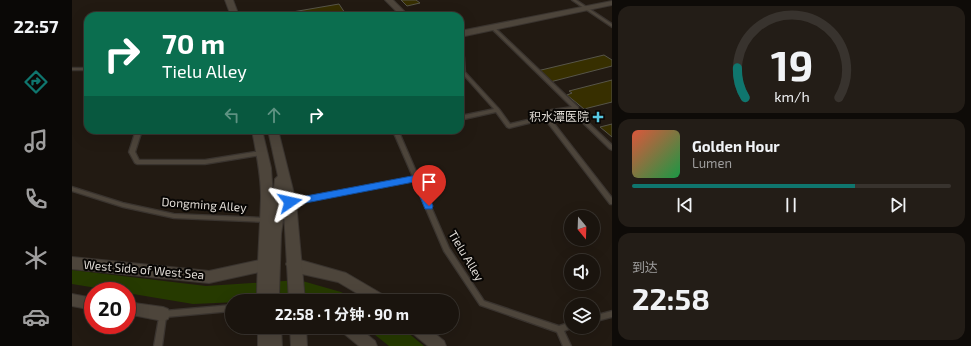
<!DOCTYPE html>
<html lang="zh">
<meta charset="utf-8">
<style>
:root{--surface:#1a140e;--page:#231d17;--text:#f1f3f6;--muted:#9f9e9e;--line:#38332e;--accent:#0f766e}
body{margin:0;font-family:"Exo 2","Noto Sans SC",sans-serif;background:var(--page);color:var(--text);height:100vh;display:flex;flex-direction:column;font-size:15px;white-space:nowrap}
*{box-sizing:border-box;margin:0}
p{font-size:13px;color:var(--muted)}
.icon{flex:none;width:22px;height:22px;fill:none;stroke:currentColor;stroke-width:2;stroke-linecap:round;stroke-linejoin:round}
.map{position:relative;flex:1;overflow:hidden}
.details{display:flex;flex-direction:column;gap:6px;padding:6px;background:#0e0b08;width:359px}
.details>*{flex:none}
.hud{position:absolute;left:12px;top:12px;width:380px;height:122px;border-radius:12px;box-shadow:0 4px 16px #0002,0 0 0 1px var(--line);background:#0b6e4f;color:#fff;overflow:hidden}
.needle{width:26px;rotate:161deg}
.tools{position:absolute;left:492px;top:210px;display:grid;gap:8px}
.tools a{display:grid;place-items:center;width:36px;height:36px;border-radius:50%;background:var(--surface);box-shadow:0 4px 16px #0002,0 0 0 1px var(--line);font-size:20px}
.speed{position:absolute;left:12px;top:282px;display:flex;gap:8px;font-size:20px;font-weight:700;text-align:center}
.speed>*{display:grid;place-content:center;width:52px;height:52px;border-radius:50%;background:var(--surface);box-shadow:0 4px 16px #0002,0 0 0 1px var(--line);line-height:1}
.speed .limit{border:6px solid #d22;background:#fff;color:#111}
.pin{position:absolute;display:grid;place-items:center;width:34px;height:34px;color:#fff;margin:-41px -17px;border-radius:50% 50% 50% 0;rotate:-45deg;box-shadow:0 0 4px #0007}
.pin .icon{rotate:45deg}
.me{position:absolute;width:44px;margin:-22px;rotate:79deg;stroke-linejoin:round;filter:drop-shadow(0 0 3px #0008)}
.turn{display:flex;align-items:center;gap:14px;height:84px;padding:0 12px;font-size:18px}
.turn .icon{width:52px;height:52px;stroke-width:2.5}
.turn b{display:block;font-size:28px;line-height:34px}
.lanes{display:flex;align-items:center;height:38px;padding:0 12px;background:#0003;justify-content:center;gap:20px;direction:ltr}
.lanes .off{opacity:.35}
.big{font-size:30px;font-weight:700;line-height:1.1}
.details .tile{flex:1;display:flex;flex-direction:column;justify-content:center;gap:6px;min-width:0;padding:0 14px;border-radius:12px;background:var(--page)}
.details .dial{align-items:center;gap:0}
.dial svg{height:104px;overflow:visible;fill:none;stroke:var(--line);stroke-width:7;stroke-linecap:round;text-anchor:middle}
.dial text{fill:var(--text);stroke:none}
.song{display:flex;align-items:center;gap:12px}
.cover{width:48px;height:48px;border-radius:6px;background:linear-gradient(135deg,hsl(10 70% 55%),hsl(140 70% 35%))}
.played{height:4px;border-radius:2px;background:linear-gradient(90deg,var(--accent) 70%,var(--line) 70%)}
.keys{display:flex;justify-content:space-around;direction:ltr}
.trip{position:absolute;left:153px;top:294px;width:234px;height:40px;border-radius:20px;background:var(--surface);box-shadow:0 4px 16px #0002,0 0 0 1px var(--line);font-weight:700;line-height:40px;text-align:center}
main{display:flex;flex:1;min-height:0}
.dock{display:flex;flex-direction:column;width:72px;justify-content:space-around;align-items:center;background:#0a0806;color:var(--muted)}
.dock .icon{width:28px;height:28px}
.dock .current{color:var(--accent)}
.dock b{font-size:18px;color:var(--text)}
.map>svg:first-child{display:block}
.water{fill:#263a00}
.building{fill:#372f00;stroke:#575549}
.lines{fill:none;stroke-linecap:round;stroke-linejoin:round}
.service-casing{stroke:#3a342f;stroke-width:2.5}
.minor-casing{stroke:#3a342f;stroke-width:2}
.tertiary-casing{stroke:#3a342f;stroke-width:2}
.secondary-casing{stroke:#3a342f;stroke-width:2}
.service{fill:#4d453b;fill-rule:evenodd}
.minor{fill:#4d453b;fill-rule:evenodd}
.tertiary{fill:#4d453b;fill-rule:evenodd}
.secondary{fill:#4d453b;fill-rule:evenodd}
.route{fill:#1a73e8;stroke:#114b97}
.poi-dot{fill:#58c9e3;stroke:#080604;stroke-width:1.5}
.labels{text-anchor:middle;stroke-width:4;stroke-linejoin:round;paint-order:stroke}
.poi-label{font-size:12px;fill:#dfdad4;stroke:#080604;text-anchor:end}
.street-label{font-size:12px;fill:#dfdad4;stroke:#080604}
</style>
<main>
<nav class="dock">
<b>22:57</b>
<svg class="icon current" aria-label="directions" viewBox="0 0 24 24"><path d="M12 3l9 9-9 9-9-9zM9 14v-3h6M13 9l2 2-2 2"/></svg>
<svg class="icon" aria-label="music" viewBox="0 0 24 24"><path d="M9 18V5l10-2v13"/><circle cx="6" cy="18" r="3"/><circle cx="16" cy="16" r="3"/></svg>
<svg class="icon" aria-label="phone" viewBox="0 0 24 24"><path d="M5 4h4l2 5-3 2q2 4 5 5l2-3 5 2v4C11 20 4 13 5 4z"/></svg>
<svg class="icon" aria-label="climate" viewBox="0 0 24 24"><path d="M12 3v18M4 7l16 10M4 17L20 7"/></svg>
<svg class="icon" aria-label="car" viewBox="0 0 24 24"><path d="M5 17H2v-5l4-1 3-4h7l3 4 3 1v5h-3M9 17h6M6 11h13"/><circle cx="7" cy="17" r="2"/><circle cx="17" cy="17" r="2"/></svg>
</nav>
<div class="map">
<svg width="540" height="346" viewBox="0 0 540 346">
<rect width="100%" height="100%" fill="#221a12"/>
<path class="water" d="M0 270 134 286 227 280 269 292 286 301H244L238 299 121 304 55 293V291H43L0 284Z
M293 327H329L352 346H317Z"/>
<path class="building" d="M329 0H344L348 3 335 6Z
M267 4 273 13 258 16H197Z
M365 13 369 16H349Z
M532 55 540 60V66L478 82 465 71Z
M540 80V102L512 109 495 95 500 93 497 91Z
M540 124V137L528 127Z"/>
<g class="lines">
<defs>
<path id="service" d="M500 0H504L540 24V27Z
M419 26H421L506 107 507 114 540 145V150L538 149 503 115 502 110 482 112 477 117 540 198V204H538L473 119 437 128 435 127 424 112 388 120V116L422 109 389 72 388 52H389L392 57 393 72 427 109 438 124 472 116 479 110 500 107 419 28Z
M0 68H16V70H0Z
M64 130H70L63 152 67 160H133L189 151 192 153 189 155 133 164H65L63 163 57 152Z
M322 130H332L331 131 327 132 346 176 348 178 347 179 377 248 412 301 487 326 499 322V327H502L492 331 499 346H491L485 332 408 305 372 251 342 181 218 204H216L215 202 216 200H218L341 177 321 131Z
M0 187 51 203 102 214 194 218H196L197 220 196 222H194L102 218 51 207 0 191Z
M160 305V311L94 317 90 346H82L88 312 91 311Z
M540 311V317L521 322V316Z"/>
<path id="minor" d="M313 0H321L337 16H329Z
M0 257 137 271 192 259 197 261 199 265 197 269 192 271 137 283 0 269Z
M221 258 274 273 315 297 317 301H298L266 282 230 274 216 268 214 264 216 260Z
M0 294 21 298V310L0 306Z
M55 302 91 307 96 309 98 314 96 319 91 321 55 314Z
M268 327H286L303 341 305 346H287L270 332Z
M337 327H355L372 341 374 346H356L339 332Z"/>
<path id="tertiary" d="M540 1V5L388 37V31Z"/>
<path id="secondary" d="M153 0H161L167 16H159Z
M180 130H190L199 168 201 198 203 179 206 176 196 130H206L224 202 233 301H217L212 212 209 234 207 294C203 303 195 301 185 301 185 266 188 232 189 197 189 174 184 152 180 130Z
M186 327H209L210 346H186Z
M218 327H234L235 346H219Z"/>
</defs>
<use href="#service" class="service-casing"/>
<use href="#minor" class="minor-casing"/>
<use href="#tertiary" class="tertiary-casing"/>
<use href="#secondary" class="secondary-casing"/>
<use href="#service" class="service"/>
<use href="#minor" class="minor"/>
<use href="#tertiary" class="tertiary"/>
<use href="#secondary" class="secondary"/>
</g>
<path class="route" d="M345 175 349 178 361 206 360 209H353L342 182 218 206 213 202 218 199Z"/>
<path class="poi-dot" d="M524 111h4v4h4v4h-4v4h-4v-4h-4v-4h4z"/>
<g class="labels">
<g class="poi-label">
<text x="517" y="121">积水潭医院</text>
</g>
<g class="street-label">
<text transform="translate(132 205) rotate(4)" y="4">Dongming Alley</text>
<text transform="translate(394 256) rotate(59)" y="4">Tielu Alley</text>
<text transform="translate(72 270) rotate(5)" y="4">West Side of West Sea</text>
</g>
</g>
</svg>
<div class="tools">
<a><svg class="needle" viewBox="-14 -14 28 28"><path d="M0-13l5 13h-10z" fill="#e53935"/><path d="M0 13l5-13h-10z" fill="#9f9e9e"/></svg></a>
<a><svg class="icon" aria-label="sound" viewBox="0 0 24 24"><path d="M4 9h4l5-4v14l-5-4H4zM17 9q2 3 0 6"/></svg></a>
<a><svg class="icon" aria-label="layers" viewBox="0 0 24 24"><path d="M12 4l9 5-9 5-9-5zM3 14l9 5 9-5"/></svg></a>
</div>
<div class="speed"><div class="limit">20</div></div>
<div class="pin" style="left:357px;top:206px;background:#d93025"><svg class="icon" aria-label="arrive" viewBox="0 0 24 24"><path d="M6 21V4h12l-3 4 3 4H6"/></svg></div>
<svg class="me" style="left:218px;top:202px" viewBox="-20 -20 40 40"><path d="M0-17L14 15 0 8-14 15z" fill="#1a73e8" stroke="#fff" stroke-width="4"/></svg>
<div class="trip">22:58 · 1 分钟 · 90 m</div>
<div class="hud">
<div class="turn"><svg class="icon" aria-label="right" viewBox="0 0 24 24"><path d="M7 20v-9h11M14 6l5 5-5 5"/></svg><div><b>70 m</b>Tielu Alley</div></div>
<div class="lanes"><svg class="icon off" aria-label="left" viewBox="0 0 24 24"><path d="M17 20v-9H6M10 6l-5 5 5 5"/></svg><svg class="icon off" aria-label="ahead" viewBox="0 0 24 24"><path d="M12 20V5M6 11l6-6 6 6"/></svg><svg class="icon" aria-label="right" viewBox="0 0 24 24"><path d="M7 20v-9h11M14 6l5 5-5 5"/></svg></div>
</div>
</div>
<section class="details">
<div class="tile dial"><svg viewBox="0 0 100 80">
<path d="M14 69A42 42 0 1 1 86 69"/>
<path d="M14 69A42 42 0 0 1 8 46" stroke="#0f766e"/>
<text x="50" y="56" font-size="32" font-weight="700">19</text>
<text x="50" y="72" font-size="11">km/h</text>
</svg></div>
<div class="tile">
<div class="song"><i class="cover"></i><div><b>Golden Hour</b><p>Lumen</p></div></div>
<div class="played"></div>
<div class="keys"><svg class="icon" aria-label="previous" viewBox="0 0 24 24"><path d="M18 5L8 12l10 7zM5 5v14"/></svg><svg class="icon" aria-label="pause" viewBox="0 0 24 24"><path d="M8 5v14M16 5v14"/></svg><svg class="icon" aria-label="next" viewBox="0 0 24 24"><path d="M6 5l10 7-10 7zM19 5v14"/></svg></div>
</div>
<div class="tile"><p>到达</p><b class="big">22:58</b></div>
</section>
</main>
